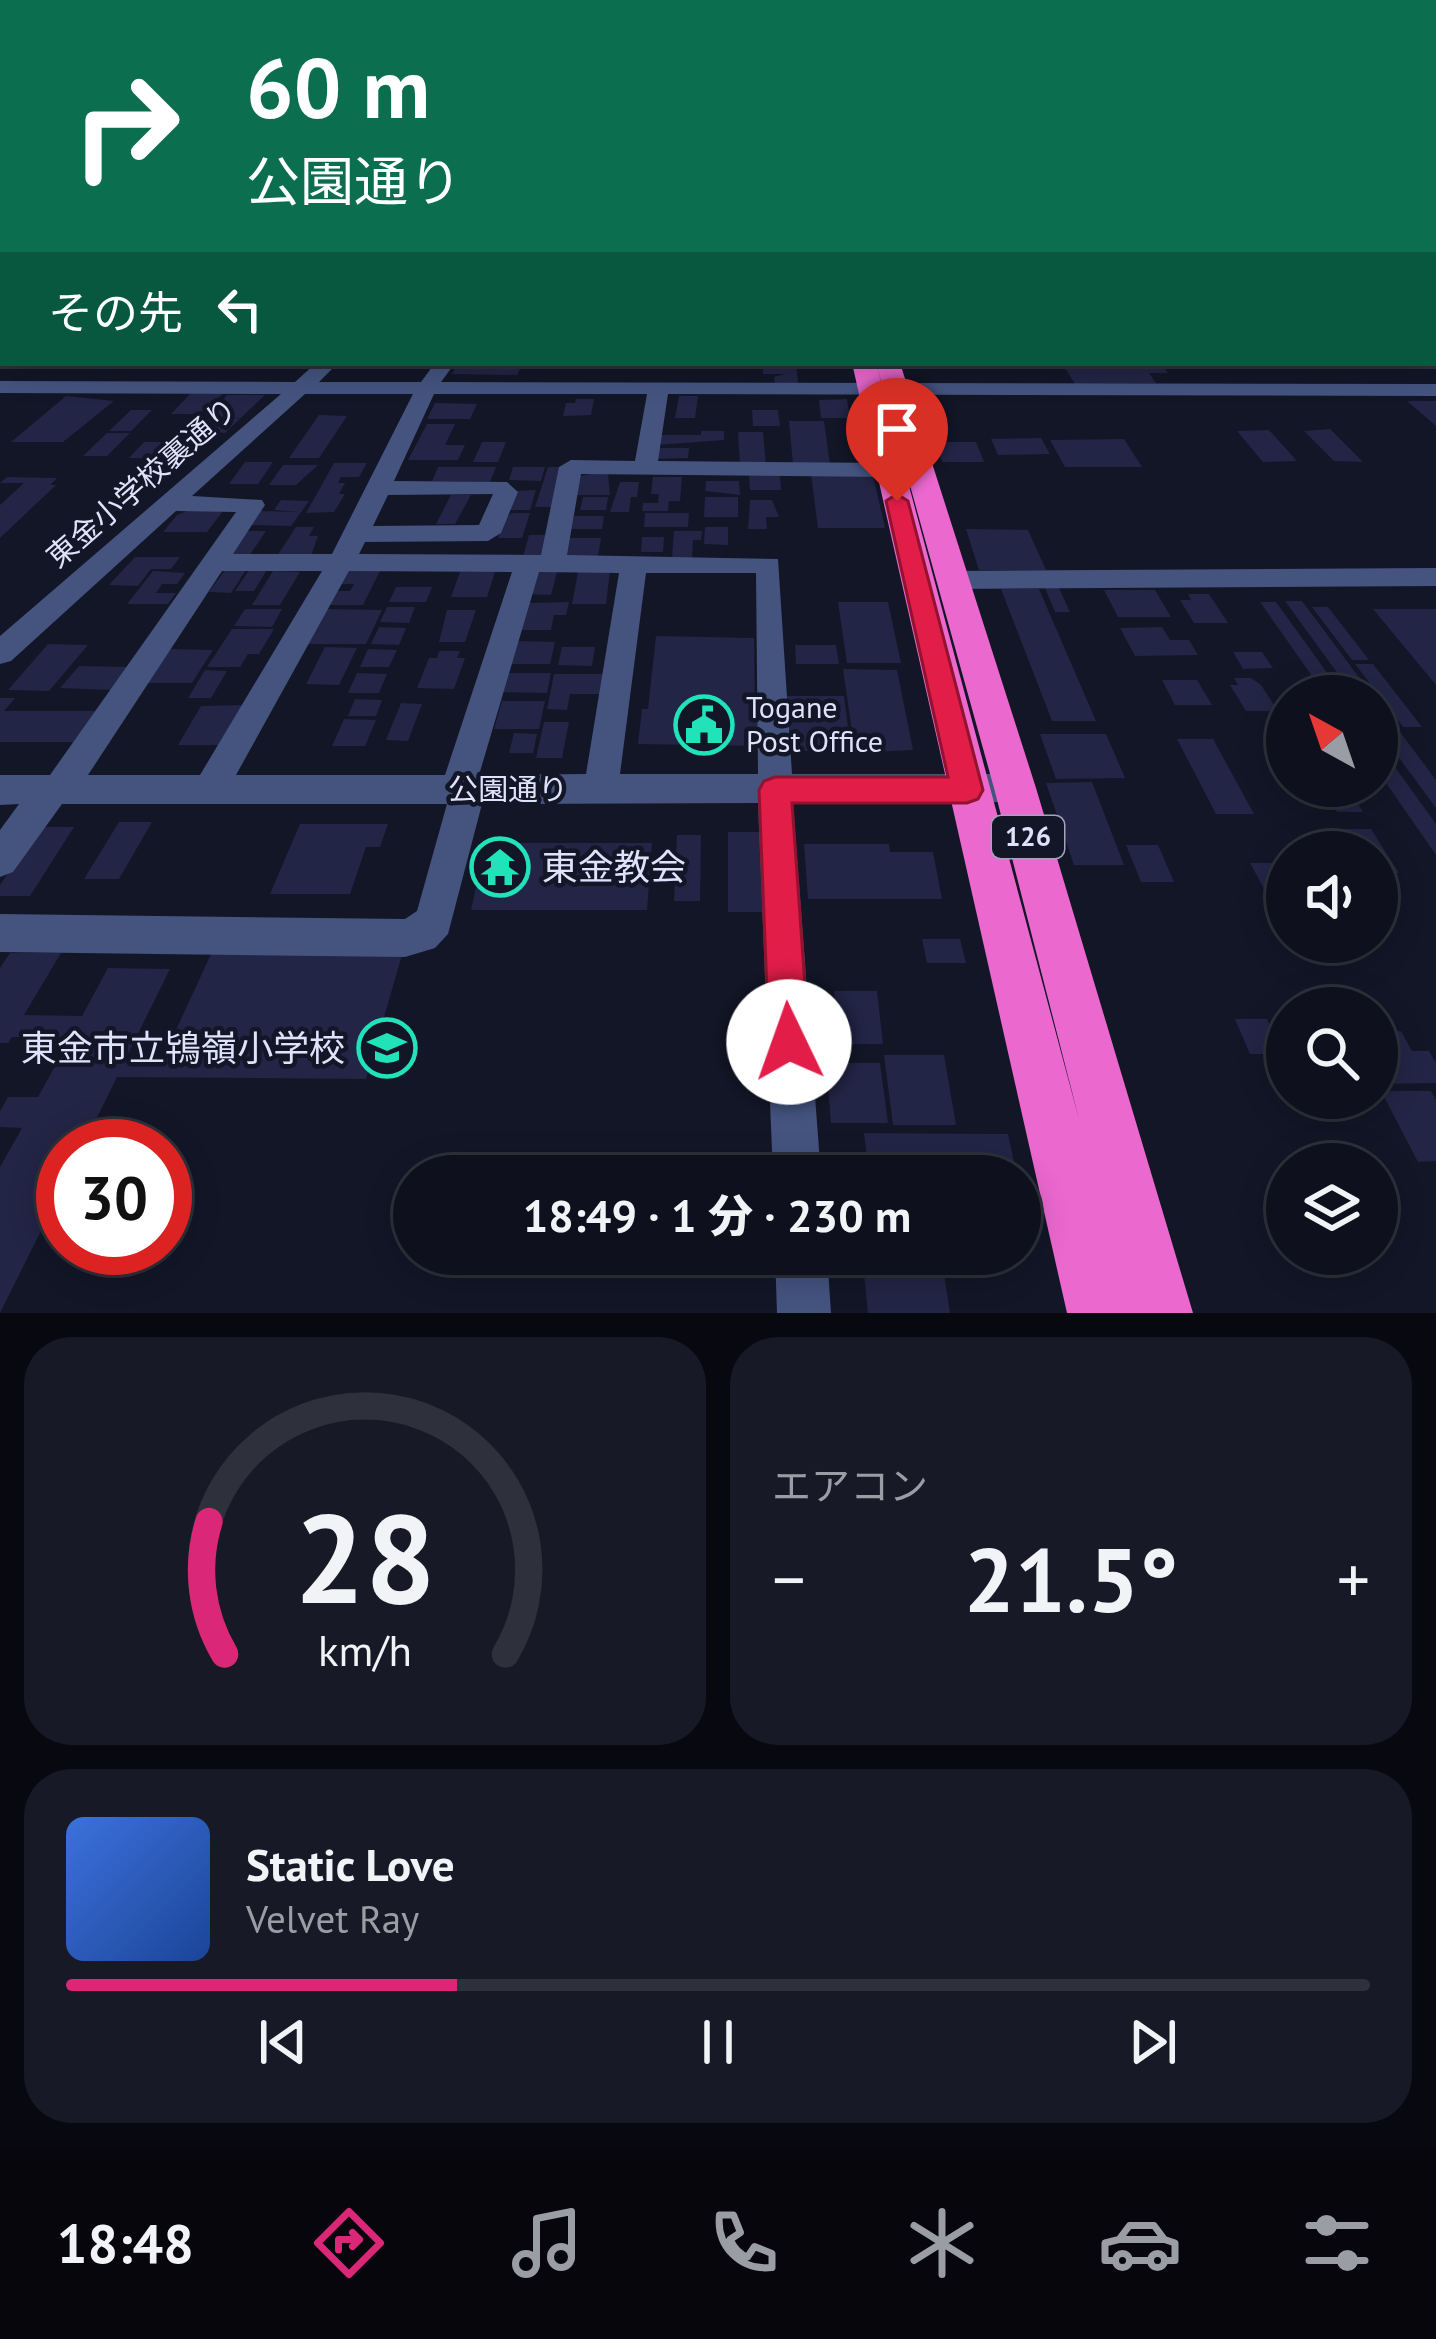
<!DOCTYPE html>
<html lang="ja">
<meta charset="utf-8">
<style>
:root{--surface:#0e101d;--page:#171926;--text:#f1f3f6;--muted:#9b9da4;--line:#2e303b;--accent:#db2777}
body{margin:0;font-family:"PT Sans","Noto Sans JP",sans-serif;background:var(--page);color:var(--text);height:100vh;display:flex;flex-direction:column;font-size:45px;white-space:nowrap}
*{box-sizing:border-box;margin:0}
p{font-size:39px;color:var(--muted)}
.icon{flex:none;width:66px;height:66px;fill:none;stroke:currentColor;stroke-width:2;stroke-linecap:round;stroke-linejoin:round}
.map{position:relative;height:1313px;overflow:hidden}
.drawer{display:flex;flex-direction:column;gap:24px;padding:24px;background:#080910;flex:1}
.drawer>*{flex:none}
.guide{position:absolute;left:0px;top:0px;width:1437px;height:366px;box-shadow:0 6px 30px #0003,0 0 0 3px var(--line);background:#0b6e4f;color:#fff;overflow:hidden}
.needle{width:78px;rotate:320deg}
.buttons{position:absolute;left:1266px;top:675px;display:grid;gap:24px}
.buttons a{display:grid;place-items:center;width:132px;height:132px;border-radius:50%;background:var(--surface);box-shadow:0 6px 30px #0003,0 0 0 3px var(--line);font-size:60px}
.speed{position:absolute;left:36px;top:1119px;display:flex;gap:24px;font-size:60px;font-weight:700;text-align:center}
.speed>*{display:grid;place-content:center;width:156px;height:156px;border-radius:50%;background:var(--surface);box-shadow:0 6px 30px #0003,0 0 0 3px var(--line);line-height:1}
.speed .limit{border:18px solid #d22;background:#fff;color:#111}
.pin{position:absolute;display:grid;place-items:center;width:102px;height:102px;color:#fff;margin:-123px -51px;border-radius:50% 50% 50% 0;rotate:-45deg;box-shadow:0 0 12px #0007}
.pin .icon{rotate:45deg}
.me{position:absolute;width:132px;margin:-66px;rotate:357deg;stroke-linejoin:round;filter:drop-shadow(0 0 9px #0008)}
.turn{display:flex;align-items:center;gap:42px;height:252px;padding:0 48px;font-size:54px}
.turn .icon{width:156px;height:156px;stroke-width:2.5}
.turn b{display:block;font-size:84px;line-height:102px}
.then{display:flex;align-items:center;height:114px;padding:0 48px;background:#0003;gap:24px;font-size:45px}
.big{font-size:90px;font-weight:800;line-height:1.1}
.drawer .tile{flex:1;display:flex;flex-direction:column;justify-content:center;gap:18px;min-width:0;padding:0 42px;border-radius:48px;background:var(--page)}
.drawer .dial{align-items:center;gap:0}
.dial svg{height:312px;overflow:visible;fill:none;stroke:var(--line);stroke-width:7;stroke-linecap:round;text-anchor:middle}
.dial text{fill:var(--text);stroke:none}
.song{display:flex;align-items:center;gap:36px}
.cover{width:144px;height:144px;border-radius:18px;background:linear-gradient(135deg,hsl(220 70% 55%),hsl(220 70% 35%))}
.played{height:12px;border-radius:6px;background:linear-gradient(90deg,var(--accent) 30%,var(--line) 30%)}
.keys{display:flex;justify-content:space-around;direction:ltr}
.heat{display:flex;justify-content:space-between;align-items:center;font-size:66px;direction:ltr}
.drawer .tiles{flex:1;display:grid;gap:24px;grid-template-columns:1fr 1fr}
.tile:last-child{grid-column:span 2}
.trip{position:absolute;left:393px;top:1155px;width:648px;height:120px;border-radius:60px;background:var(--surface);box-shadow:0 6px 30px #0003,0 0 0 3px var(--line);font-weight:800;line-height:120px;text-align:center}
.tab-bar{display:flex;height:192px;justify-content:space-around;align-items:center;background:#06060c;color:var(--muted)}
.tab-bar .icon{width:84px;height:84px}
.tab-bar .active{color:var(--accent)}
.tab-bar b{font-size:54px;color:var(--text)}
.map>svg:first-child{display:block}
.building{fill:#222545}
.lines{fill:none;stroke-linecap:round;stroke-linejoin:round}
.minor{fill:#44547f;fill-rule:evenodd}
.highway{fill:#eb68cf;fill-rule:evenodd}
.route{fill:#e11d48;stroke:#92132f;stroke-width:3}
.labels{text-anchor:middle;stroke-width:9;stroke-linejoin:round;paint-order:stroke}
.shield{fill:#131627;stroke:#a0a6bb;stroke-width:3}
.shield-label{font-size:27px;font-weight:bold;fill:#dde3fb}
.street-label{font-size:30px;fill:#dde3fb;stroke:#131627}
.poi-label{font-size:30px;fill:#dde3fb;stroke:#131627;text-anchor:start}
.near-poi-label{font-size:36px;fill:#dde3fb;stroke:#131627;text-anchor:start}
</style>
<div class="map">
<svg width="1436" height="1313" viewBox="0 0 1436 1313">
<rect width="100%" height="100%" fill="#131627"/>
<path class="building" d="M458 363H523L517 375 452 374Z
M796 363 798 383H775L774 377 785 374H763V365Z
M1062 363H1160L1168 373H1149L1156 383 1075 384Z
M190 394H223L199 414H171Z
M227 395H265L225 433 184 429 193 419 241 418 208 416Z
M66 396 114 401 63 442H11Z
M679 396H698L695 418H675Z
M576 399H594L591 415 563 416 566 403H575Z
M847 399 850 418H821L819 400Z
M1407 401H1436V426Z
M435 403 477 404 470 419H427Z
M131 410H152L131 431H109Z
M752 410H778L780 426H753Z
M319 415 347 416 319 458H289Z
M789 421H824L830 464H793Z
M427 424H455L445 445H465L458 460H408Z
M1330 429 1363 462 1334 461 1304 431Z
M1269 430 1297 461 1263 462 1237 431Z
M701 431H724V440L657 445 658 435H701Z
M738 432H763L766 465H740Z
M107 433H130L107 456H83Z
M1041 438 1050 454 998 455 991 439Z
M1124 439 1142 467H1065L1050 440Z
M144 442H194L181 458H129Z
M482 442H506L498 462H473Z
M935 442H976L984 462H942Z
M657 448H689L688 458 656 459Z
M245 462H273L258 484H229Z
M334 463H367L359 477H341L338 483H345L339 494H345L334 512 306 513Z
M283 465H318L296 485H269Z
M438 467H496L490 482 432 481Z
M513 467H545L541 481 509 480Z
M548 467H567L556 507H535Z
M591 474H608L610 495H576L580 476Z
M811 474 873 475 885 528H818Z
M749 475H780L781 490H750Z
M7 477 57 478 50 485H56L0 538V505L24 483H0Z
M653 477H682L680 501H669L668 511H642L643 503H658L659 494H651Z
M706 481H739L740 495 705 491Z
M620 482H639L637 497H631L629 512H610Z
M536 490 530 510H510L515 491Z
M451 495H471L455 524H436Z
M583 497H608L606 510H580Z
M705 497H738V517H704Z
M281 500 309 501 291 526 250 525 260 511 299 512 274 510Z
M750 500H772L779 517H766L767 529H748Z
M189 510 223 511 207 532H163L177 515Z
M512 513H530L522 538H498L505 518Z
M645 513H689L688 527H644Z
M574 516H604L602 529H571Z
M296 527H314L309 536H318L311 556H277Z
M705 527H728V545L704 544Z
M966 529 1028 530 1046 570H979Z
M243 531H266L249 556H225Z
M674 531H702L701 540H693L692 558H672Z
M529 535H553L540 557H523Z
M642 537H664L663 552H641Z
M568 538H601L598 556H564Z
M135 557H180L171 569H151L138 586 109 585Z
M225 570H246L231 593 209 592Z
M249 570H267L254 591H235Z
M153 571 185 573 177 584H162L156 593H176L168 604H127Z
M273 571 300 572 280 605H252Z
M347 571H380L363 605H327L334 591H350L354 584H340Z
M610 571 606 604H572L578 572Z
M460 572H495L487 597H451Z
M535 572H557L551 595 523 594Z
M396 587H432L426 602H389Z
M1045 588H1059L1070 612H1055Z
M1001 589H1039L1096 721H1052Z
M1104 590H1155L1171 617H1118Z
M1188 594H1209L1228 623H1194L1180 600H1191Z
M1285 601H1302L1373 696H1354Z
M569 602 566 615H554L551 630H519L526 603Z
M838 602H888L901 663H847Z
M1260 602H1276L1344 696H1326Z
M387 607H415L409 623 380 622Z
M1312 607H1328L1369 660H1352Z
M245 609H282L272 627 234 626Z
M325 609 382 610 366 644H306Z
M1373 609H1436V685Z
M447 610H476L465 642H439Z
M379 627 406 628 399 645 371 644Z
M1162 627 1170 640H1189L1198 655 1135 656 1120 628Z
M232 629H274L259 654H248L240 667H207Z
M656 636 754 638 755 713H765L766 746 638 744 642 709H648Z
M517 641 555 642 550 664H511Z
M48 644 88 645 49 691 8 690Z
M795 645H836L839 664H796Z
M325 647 357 648 339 685 306 684Z
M562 647H595L592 666 558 665Z
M168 649 213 650 192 683H145Z
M368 649 397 650 389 667H360Z
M439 651H460L457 658H465L454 689 417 688 429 658H437Z
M1233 652H1262L1273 668 1243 669Z
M1355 664H1373L1422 727H1403Z
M79 666 129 667 111 690 60 688Z
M843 669 897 670 913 750 855 753Z
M205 670 227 671 211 698H188Z
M357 673 387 674 379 693H348Z
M506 673H551L547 693 501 692Z
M554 674H604L601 694H570L567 710 547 709Z
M1234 678H1251L1261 685 1278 711H1246L1230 685H1238Z
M1162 680H1197L1212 705H1175Z
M787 696H844L851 751H791Z
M0 698H15L4 711H102L80 742H0Z
M355 699 382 700 376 716H348Z
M502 701H545L539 729H494Z
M1377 701 1436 780V808L1377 728Z
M401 703 422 704 408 741 386 740Z
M247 705 225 745H178L201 706Z
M344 719 376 720 365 746H332Z
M544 722H569L562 758H536Z
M514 733 537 734 533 753H509Z
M1040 734H1106L1125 778 1056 779Z
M1177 739H1213L1254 814H1216Z
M1377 742 1436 824V855L1377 770Z
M1092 782 1124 865H1074L1046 783Z
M1321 786H1346L1363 812H1337Z
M119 822H152L119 879H84Z
M300 824H388L380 847H366L350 894H270Z
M40 827H74L30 896H0V885Z
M1347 829H1371L1399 873H1377V852H1362Z
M728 832H764L767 912H728Z
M677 835H701L700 901H674Z
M486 843H652L647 910H471Z
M804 844H889L890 852H933L942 899H808Z
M1126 845H1158L1174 882H1141Z
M1250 863H1287V901L1271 902Z
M922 939H960L966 963H927Z
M10 953H61L24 1015 82 1016 108 968 170 969 127 1056H164L211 954 402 955 366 1079 117 1077 83 1146H63V1187L0 1313V1167L22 1128 0 1127V1111L8 1097H38L71 1037H12L8 1043H0V968Z
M834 991H877L883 1044H839Z
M1235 1019H1267L1283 1054H1250Z
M1401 1031 1412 1051H1429L1436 1063V1083L1377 1084V1032Z
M884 1055H944L956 1125H893Z
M826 1063H880L888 1123H831Z
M1381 1091H1431L1436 1100V1161L1418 1162Z
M864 1133 1008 1134 1017 1176H869Z
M862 1254H941L950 1313H868Z"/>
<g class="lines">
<path class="minor" d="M1434 208H1436V217H1434Z
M1434 242 1436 243V253L1434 252Z
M1434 268 1436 269V280L1434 279Z
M3 287V297L0 298V288Z
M0 316H3V326H0Z
M316 363H338L319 382H421L435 363H455L441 382 1436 384V396L668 394 658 461 890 463 902 470 890 477 581 474 567 555 778 559 792 774H1015L1027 778 1032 788 1027 798 1015 802 793 803 821 1176H773L758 803 482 804 448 934 435 948 405 957 0 952V914L405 919 417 911 447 804H62L13 872 0 877V830L19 804 0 805V775H50L236 512 176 511 11 661 0 664V636L281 394 0 393V381L295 382ZM305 394H413L332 554H233L265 505 262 500 192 496ZM434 394H647L635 461 571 460 559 467 541 555 359 554 365 542 488 541 501 533 518 492 507 482 394 481ZM493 494 479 525 373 526 388 495ZM222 571H322L200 775H88ZM349 571 512 572 445 775H236ZM539 572 619 573 586 774 479 775ZM646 573H756L758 774H620Z
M1436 568V586L953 589 939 580 953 571Z
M775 1254H827L831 1313H777Z"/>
<path class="highway" d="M852 363H876L1079 1119 994 788 876 363H900L1036 788 1193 1313H1067Z"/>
</g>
<linearGradient id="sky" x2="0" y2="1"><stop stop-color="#0a0c15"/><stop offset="0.51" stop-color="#333c52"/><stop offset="1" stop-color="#333c52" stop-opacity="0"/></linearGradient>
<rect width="1436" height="372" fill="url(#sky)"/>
<path class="route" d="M897 494 908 501 983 790 978 799 967 803H792L809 1042 803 1056 789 1062 775 1056 769 1042 759 790 764 781 775 777H948L886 501Z"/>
<defs>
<symbol id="civic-ring" viewBox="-11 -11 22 22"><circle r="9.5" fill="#131627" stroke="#22e2ba" stroke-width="1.5"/><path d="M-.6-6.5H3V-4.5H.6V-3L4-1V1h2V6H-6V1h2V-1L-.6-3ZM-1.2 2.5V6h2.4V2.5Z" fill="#22e2ba"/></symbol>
<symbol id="temple-ring" viewBox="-11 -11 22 22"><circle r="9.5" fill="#131627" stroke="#22e2ba" stroke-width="1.5"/><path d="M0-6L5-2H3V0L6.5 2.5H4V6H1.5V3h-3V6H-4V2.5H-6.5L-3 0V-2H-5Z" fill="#22e2ba"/></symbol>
<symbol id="school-ring" viewBox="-11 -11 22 22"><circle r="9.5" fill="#131627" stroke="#22e2ba" stroke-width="1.5"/><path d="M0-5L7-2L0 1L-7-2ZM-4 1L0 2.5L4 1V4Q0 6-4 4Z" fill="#22e2ba"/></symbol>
</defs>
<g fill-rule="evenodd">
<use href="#civic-ring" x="671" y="692" width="66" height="66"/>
<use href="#temple-ring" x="467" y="834" width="66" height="66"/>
<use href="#school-ring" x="354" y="1015" width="66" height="66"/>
</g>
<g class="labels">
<rect class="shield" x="992" y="816" width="72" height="42" rx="9"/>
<g class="shield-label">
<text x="1028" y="846">126</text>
</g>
<g class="street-label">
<text transform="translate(142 483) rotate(-41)" y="10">東金小学校裏通り</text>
<text x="508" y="800">公園通り</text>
</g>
<g class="poi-label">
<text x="746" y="718">Togane<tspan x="746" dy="34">Post Office</tspan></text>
</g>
<g class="near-poi-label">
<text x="542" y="880">東金教会</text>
<text x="345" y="1061" text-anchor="end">東金市立鴇嶺小学校</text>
</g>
</g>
</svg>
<div class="buttons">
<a><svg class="needle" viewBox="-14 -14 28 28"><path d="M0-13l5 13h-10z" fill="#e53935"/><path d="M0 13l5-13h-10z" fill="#9b9da4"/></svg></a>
<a><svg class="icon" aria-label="sound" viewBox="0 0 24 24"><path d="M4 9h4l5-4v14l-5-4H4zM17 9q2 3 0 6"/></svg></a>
<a><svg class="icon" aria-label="search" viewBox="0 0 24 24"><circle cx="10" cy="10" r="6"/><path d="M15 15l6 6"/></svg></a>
<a><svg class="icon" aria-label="layers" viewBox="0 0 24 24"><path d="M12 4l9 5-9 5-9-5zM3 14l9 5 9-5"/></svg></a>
</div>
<div class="speed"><div class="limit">30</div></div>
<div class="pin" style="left:897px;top:501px;background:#d93025"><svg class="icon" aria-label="arrive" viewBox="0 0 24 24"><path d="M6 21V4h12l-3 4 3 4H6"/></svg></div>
<svg class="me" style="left:789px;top:1042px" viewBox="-20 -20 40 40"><circle r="19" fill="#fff"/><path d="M0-13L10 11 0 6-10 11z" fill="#e11d48"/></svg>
<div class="trip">18:49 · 1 分 · 230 m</div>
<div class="guide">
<div class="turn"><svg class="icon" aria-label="right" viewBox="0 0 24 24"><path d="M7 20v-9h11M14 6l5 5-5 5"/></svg><div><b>60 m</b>公園通り</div></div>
<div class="then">その先<svg class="icon" aria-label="left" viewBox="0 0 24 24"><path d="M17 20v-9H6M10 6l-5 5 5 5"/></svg></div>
</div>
</div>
<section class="drawer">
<div class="tiles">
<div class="tile dial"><svg viewBox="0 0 100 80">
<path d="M14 69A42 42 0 1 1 86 69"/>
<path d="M14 69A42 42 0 0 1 10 35" stroke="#db2777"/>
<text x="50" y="56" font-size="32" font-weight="700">28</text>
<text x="50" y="72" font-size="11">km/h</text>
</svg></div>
<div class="tile"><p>エアコン</p>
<div class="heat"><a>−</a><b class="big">21.5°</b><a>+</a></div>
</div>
<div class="tile">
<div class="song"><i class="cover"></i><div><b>Static Love</b><p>Velvet Ray</p></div></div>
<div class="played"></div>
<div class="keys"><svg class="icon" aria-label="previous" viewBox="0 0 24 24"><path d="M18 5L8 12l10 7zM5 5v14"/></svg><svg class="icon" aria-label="pause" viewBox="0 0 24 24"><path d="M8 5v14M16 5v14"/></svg><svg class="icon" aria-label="next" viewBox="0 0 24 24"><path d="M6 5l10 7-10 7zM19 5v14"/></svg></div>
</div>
</div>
</section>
<nav class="tab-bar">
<b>18:48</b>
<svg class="icon active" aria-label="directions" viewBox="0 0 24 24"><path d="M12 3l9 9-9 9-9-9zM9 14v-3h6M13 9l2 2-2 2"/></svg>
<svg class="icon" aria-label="music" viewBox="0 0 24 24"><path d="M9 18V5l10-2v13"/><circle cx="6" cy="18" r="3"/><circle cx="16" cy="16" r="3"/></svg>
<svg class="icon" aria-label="phone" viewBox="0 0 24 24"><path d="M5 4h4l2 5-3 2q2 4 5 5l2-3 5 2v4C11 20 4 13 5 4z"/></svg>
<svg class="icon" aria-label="climate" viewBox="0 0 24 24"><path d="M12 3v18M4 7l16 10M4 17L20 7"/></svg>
<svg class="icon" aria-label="car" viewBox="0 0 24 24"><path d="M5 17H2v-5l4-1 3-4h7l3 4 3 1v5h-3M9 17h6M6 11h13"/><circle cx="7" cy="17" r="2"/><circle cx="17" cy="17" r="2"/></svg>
<svg class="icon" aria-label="filters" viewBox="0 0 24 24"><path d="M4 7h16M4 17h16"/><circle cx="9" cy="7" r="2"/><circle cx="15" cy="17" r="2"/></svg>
</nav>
